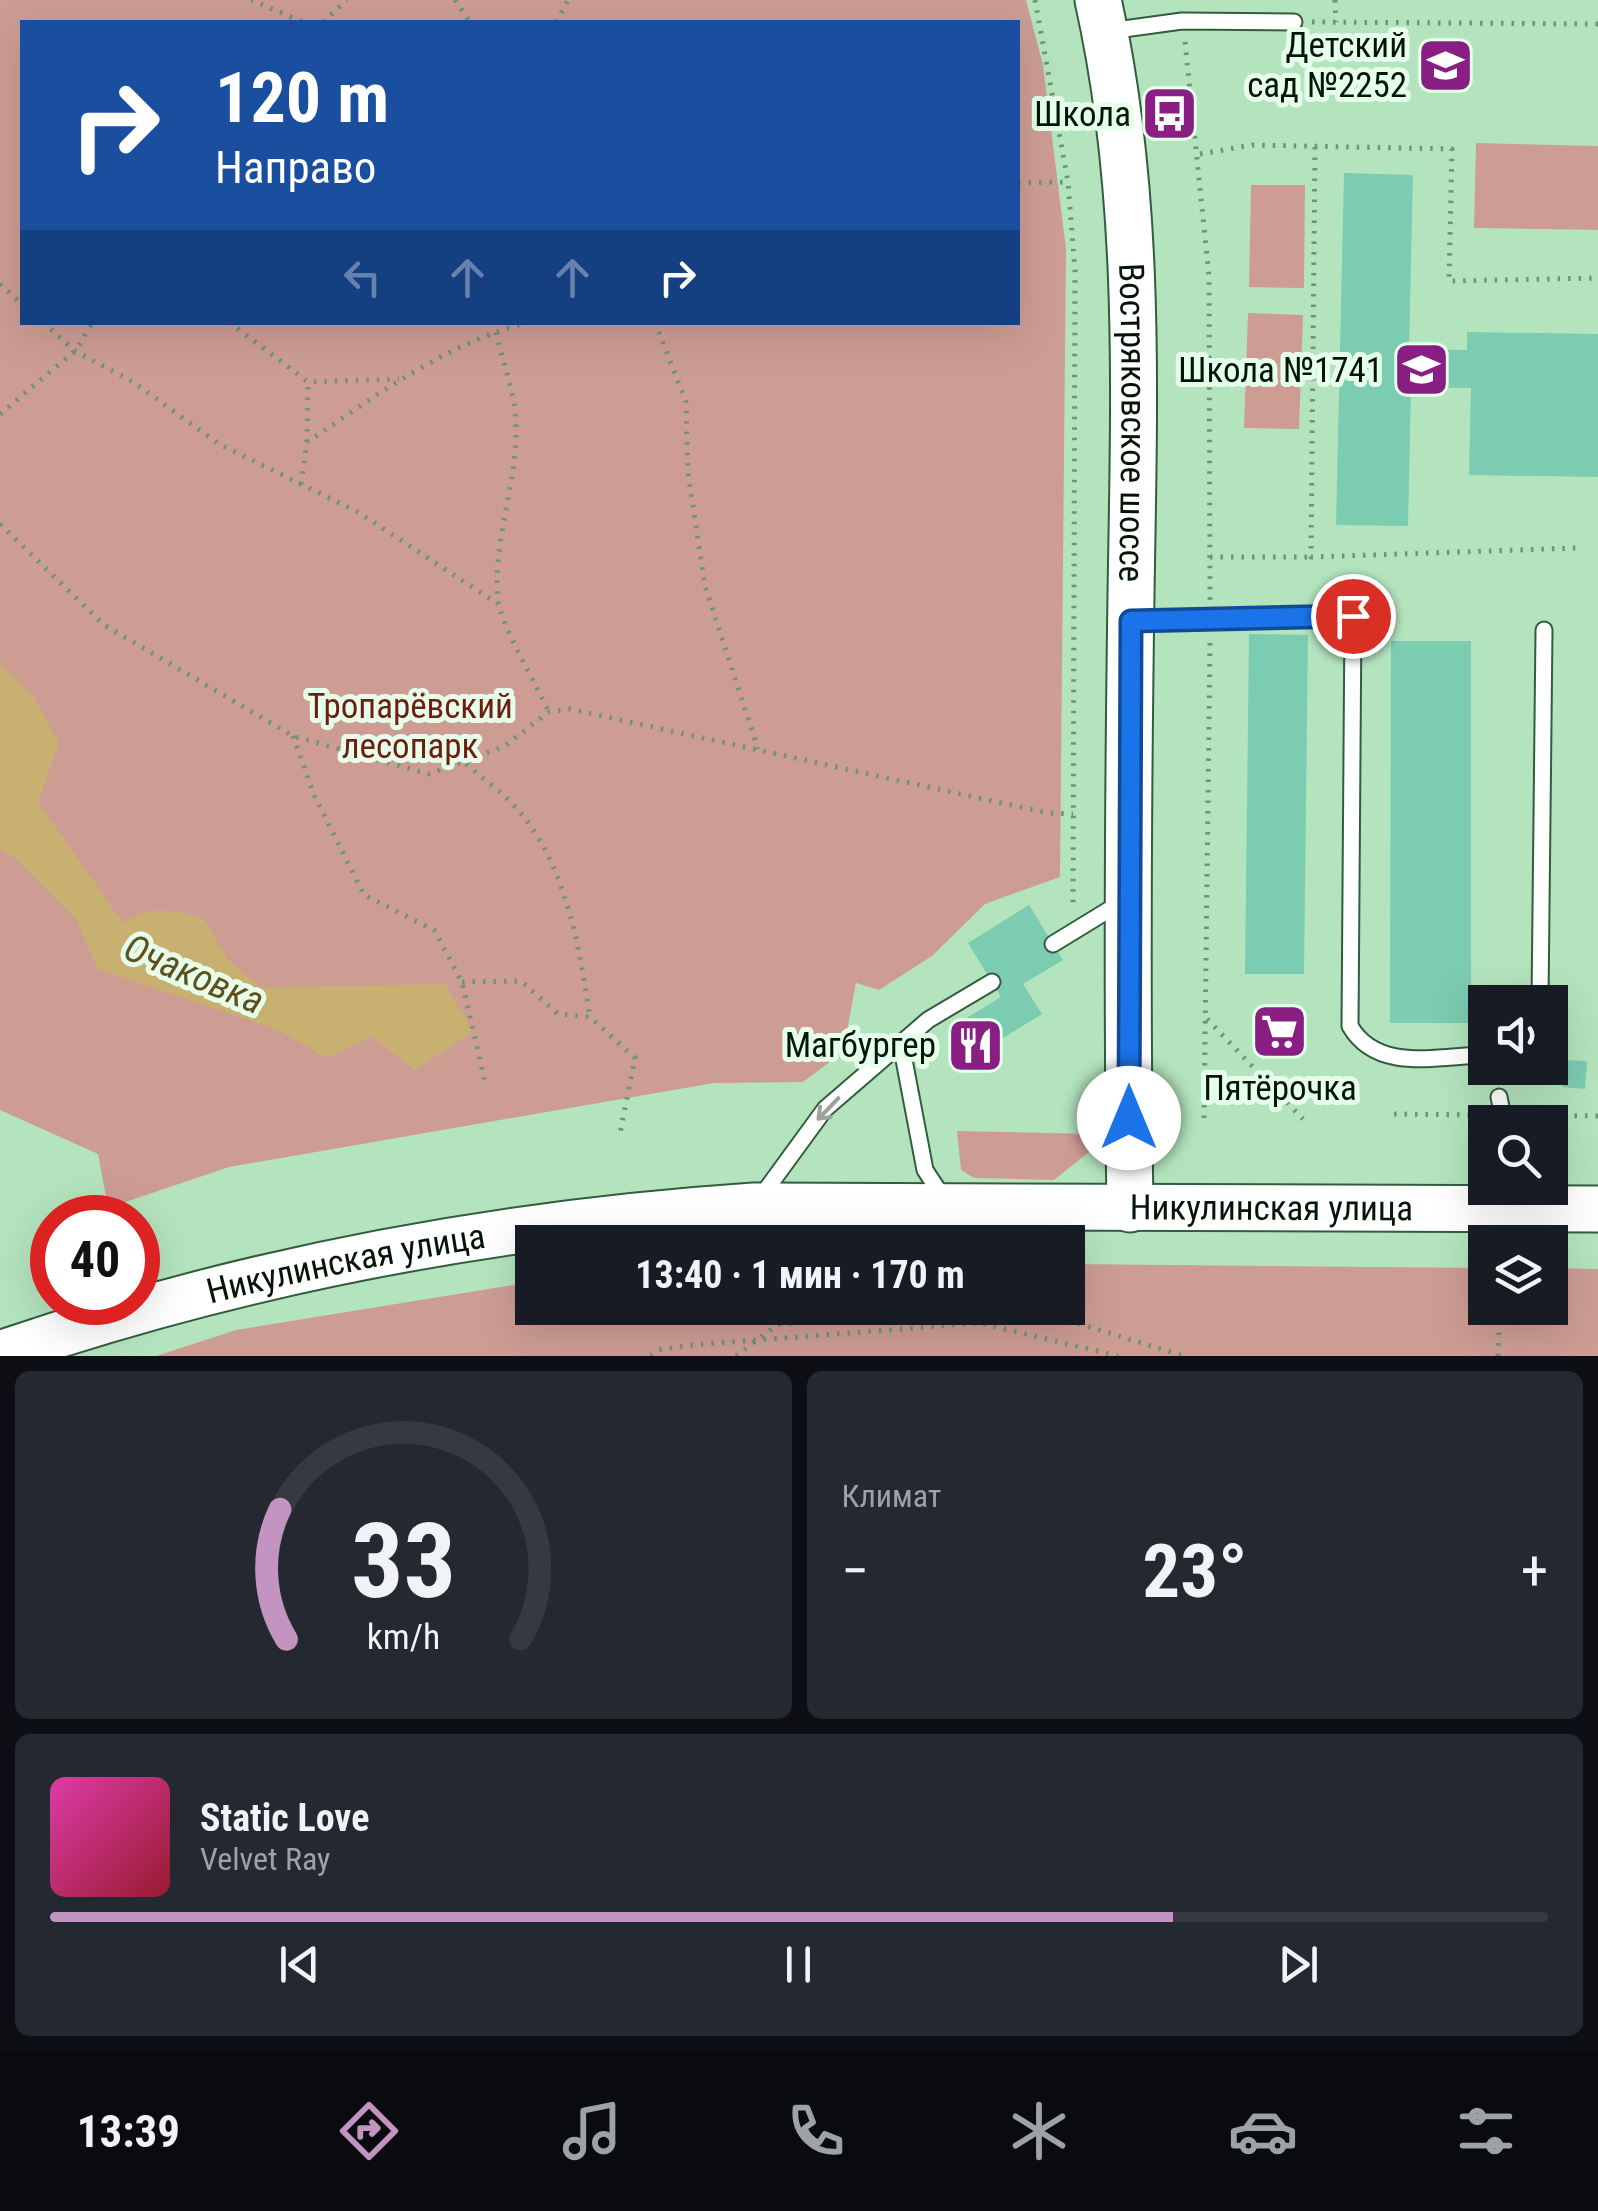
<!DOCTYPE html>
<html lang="ru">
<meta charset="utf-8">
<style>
:root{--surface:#171b24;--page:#242831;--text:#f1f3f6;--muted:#9ea1a6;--line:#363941;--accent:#c394c2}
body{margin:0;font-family:"Roboto Condensed",sans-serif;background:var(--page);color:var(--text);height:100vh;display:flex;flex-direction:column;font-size:38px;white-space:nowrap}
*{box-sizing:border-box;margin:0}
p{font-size:32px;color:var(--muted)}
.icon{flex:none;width:55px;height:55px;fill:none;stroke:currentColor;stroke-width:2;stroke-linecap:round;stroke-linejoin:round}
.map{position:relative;height:1356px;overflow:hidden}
.drawer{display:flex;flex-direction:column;gap:15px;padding:15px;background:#0d0f14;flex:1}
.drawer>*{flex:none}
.guide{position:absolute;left:20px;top:20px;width:1000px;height:305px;border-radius:0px;box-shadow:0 10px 40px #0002;background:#1a4fa0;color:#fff;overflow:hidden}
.buttons{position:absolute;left:1468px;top:985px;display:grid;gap:20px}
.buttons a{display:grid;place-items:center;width:100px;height:100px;border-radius:0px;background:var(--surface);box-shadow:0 10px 40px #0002;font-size:50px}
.speed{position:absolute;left:30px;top:1195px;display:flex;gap:20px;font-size:50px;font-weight:700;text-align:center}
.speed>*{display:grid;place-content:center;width:130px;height:130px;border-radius:50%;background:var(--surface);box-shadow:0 10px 40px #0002;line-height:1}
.speed .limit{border:15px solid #d22;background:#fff;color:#111}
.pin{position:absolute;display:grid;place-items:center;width:85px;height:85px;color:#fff;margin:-42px;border:5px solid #fff;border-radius:50%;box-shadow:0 2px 10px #0007}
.me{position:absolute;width:110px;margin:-55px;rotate:0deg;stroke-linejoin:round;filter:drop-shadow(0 0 8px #0008)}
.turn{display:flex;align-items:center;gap:35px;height:210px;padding:0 30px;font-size:45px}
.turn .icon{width:130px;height:130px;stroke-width:2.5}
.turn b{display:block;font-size:70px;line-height:85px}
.lanes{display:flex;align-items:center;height:95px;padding:0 30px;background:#0003;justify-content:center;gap:50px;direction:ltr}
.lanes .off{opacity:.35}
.big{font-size:75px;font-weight:700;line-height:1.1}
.drawer .tile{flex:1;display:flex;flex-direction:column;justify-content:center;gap:15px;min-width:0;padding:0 35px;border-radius:15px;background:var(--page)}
.drawer .dial{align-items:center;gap:0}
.dial svg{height:260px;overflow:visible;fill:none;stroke:var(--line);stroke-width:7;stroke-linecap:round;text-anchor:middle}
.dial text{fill:var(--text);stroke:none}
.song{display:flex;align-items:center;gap:30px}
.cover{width:120px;height:120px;border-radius:15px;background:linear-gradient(135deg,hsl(320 70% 55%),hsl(350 70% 35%))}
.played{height:10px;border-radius:5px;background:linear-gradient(90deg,var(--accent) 75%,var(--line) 75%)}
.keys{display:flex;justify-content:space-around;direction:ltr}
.heat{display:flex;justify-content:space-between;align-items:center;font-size:55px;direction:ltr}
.drawer .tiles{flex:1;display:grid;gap:15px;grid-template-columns:1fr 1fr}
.tile:last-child{grid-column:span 2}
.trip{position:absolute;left:515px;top:1225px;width:570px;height:100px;border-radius:0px;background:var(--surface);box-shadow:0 10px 40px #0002;font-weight:700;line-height:100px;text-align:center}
.dock{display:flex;height:160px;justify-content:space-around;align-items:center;background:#090b0e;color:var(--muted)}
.dock .icon{width:70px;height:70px}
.dock .selected{color:var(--accent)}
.dock b{font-size:45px;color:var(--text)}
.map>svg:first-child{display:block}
.green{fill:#cd9d94;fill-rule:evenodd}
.water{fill:#c8b170}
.building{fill:#7cccb2}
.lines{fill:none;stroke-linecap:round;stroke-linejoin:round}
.lane-casing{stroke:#315d3d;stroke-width:19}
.secondary-casing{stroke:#315d3d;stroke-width:49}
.path{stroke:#6f9377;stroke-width:5;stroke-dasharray:2.5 8;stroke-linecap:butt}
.lane{stroke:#fff;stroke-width:15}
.secondary{stroke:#fff;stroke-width:45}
.oneway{stroke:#9ba19c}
.route-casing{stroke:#114b97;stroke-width:25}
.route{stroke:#1a73e8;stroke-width:18}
.labels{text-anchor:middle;stroke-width:10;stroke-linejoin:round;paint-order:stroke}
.poi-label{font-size:35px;fill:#041508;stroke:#e6ffeb;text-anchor:end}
.street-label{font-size:35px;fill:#041508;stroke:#e6ffeb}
.park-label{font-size:35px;fill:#6f1c11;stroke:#e6ffeb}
.water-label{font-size:38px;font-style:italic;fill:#60501e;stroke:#e6ffeb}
</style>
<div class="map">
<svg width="1598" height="1356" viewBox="0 0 1598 1356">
<rect width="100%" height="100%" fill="#b4e4be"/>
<path class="green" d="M0 0H1026L1043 65 1066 249 1060 877 985 904 932 956 879 990 856 983 843 1052 803 1082 714 1083 229 1167 108 1208 98 1154 0 1110ZM22 22H1018V322H22Z
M1476 143 1598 146V230L1474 228Z
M1251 185H1305L1304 288 1249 287Z
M1248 313 1303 315 1299 429 1244 428Z
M957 1131 1092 1134 1089 1152 1054 1180 974 1178 961 1170Z
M1068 1264 1485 1268V1308H1550V1268L1598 1269V1356H156L236 1330 532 1282V1308H1068Z"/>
<path class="water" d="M0 663 33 696 59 743 38 802 123 923C150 905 172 910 204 919L228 960 261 988 445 984 473 1032 415 1070 371 1036 327 1058 278 1030 98 969 76 919 15 858 0 849Z"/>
<path class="building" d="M1344 173 1413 175 1409 349 1467 350V332L1598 334V477L1469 475 1471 388 1411 387 1408 526 1336 525Z
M1249 634 1308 635 1304 974H1245Z
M1391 641H1471V1023H1390Z
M1029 905 1063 960 1023 984 1042 1014 969 1059 950 1028 1001 997 968 943Z
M1564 1060 1587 1061 1585 1089 1562 1087Z"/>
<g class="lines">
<defs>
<path id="lane" d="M1109 31 1182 21 1294 22
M1135 621 1353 616 1350 1026C1377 1073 1438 1056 1485 1055
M1053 944 1120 903
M1540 1002 1544 630
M901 1044 925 1170 946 1202
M1499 1097 1504 1122
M760 1198 825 1109 928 1020 992 982"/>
<g id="secondary">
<path id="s1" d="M1098 0C1142 196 1134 396 1131 595 1128 800 1127 1004 1130 1209"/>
<path id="s2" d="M0 1354C242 1271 499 1223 754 1206L1598 1209"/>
</g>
</defs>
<use href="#lane" class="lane-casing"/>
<use href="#secondary" class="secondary-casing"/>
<path class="path" d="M251 0 303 22
M455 0 470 22
M1035 0 1068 182 1075 271 1073 909
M1335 0 1336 22
M323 22 347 0
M556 22 568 0
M1312 22 1598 24
M1185 42 1209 276 1210 600
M1315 147 1311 557 1577 548
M1200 154 1252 145 1452 149 1449 281 1598 278
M1018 183 1068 182
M0 284 22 304
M43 322 75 351 133 382 219 444 358 512 498 604
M229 322 308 382 399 379
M494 322C500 358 516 390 516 427 517 486 492 542 498 601 501 625 537 686 549 712
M655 322 686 402 688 473 705 586 758 749
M0 414 75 351 93 322
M307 442 308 382
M301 484 307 442C376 396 447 342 530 322
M0 524 104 625 293 736 429 774 503 747 549 712 570 709 1048 813 1073 814
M1210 557H1311
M293 736 314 795 364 895 434 930 462 982 486 1086
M466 764C483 779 505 794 519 811 567 868 579 947 590 1017
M462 982 521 981 558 1014 590 1017 635 1058 620 1133
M1207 1019 1303 1119
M1394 1114 1481 1115
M1522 1115 1598 1116
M1204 1118 1210 641
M1028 1308 1184 1356
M651 1356 658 1350 692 1345 980 1323 1118 1356
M736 1356 777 1325 923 1308
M1498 1356 1500 1308"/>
<use href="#lane" class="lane"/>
<use href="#secondary" class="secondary"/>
</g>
<defs><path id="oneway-shaft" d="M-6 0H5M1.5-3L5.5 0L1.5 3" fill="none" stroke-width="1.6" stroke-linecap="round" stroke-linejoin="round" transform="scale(2.5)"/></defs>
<use class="oneway" href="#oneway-shaft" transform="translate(828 1109) rotate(134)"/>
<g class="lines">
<defs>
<path id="route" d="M1129 1118 1131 621 1353 616"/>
</defs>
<use href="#route" class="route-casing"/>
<use href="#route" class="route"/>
</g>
<defs>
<symbol id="school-square" viewBox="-11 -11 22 22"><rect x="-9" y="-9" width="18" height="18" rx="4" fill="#8a1f83" stroke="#e6ffeb"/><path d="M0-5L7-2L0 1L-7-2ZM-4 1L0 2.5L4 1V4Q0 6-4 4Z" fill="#fff"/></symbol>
<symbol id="bus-square" viewBox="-11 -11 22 22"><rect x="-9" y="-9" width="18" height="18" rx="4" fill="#8a1f83" stroke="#e6ffeb"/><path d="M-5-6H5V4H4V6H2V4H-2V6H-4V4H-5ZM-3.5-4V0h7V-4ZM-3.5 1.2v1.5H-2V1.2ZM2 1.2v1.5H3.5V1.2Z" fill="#fff"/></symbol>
<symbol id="supermarket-square" viewBox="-11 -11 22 22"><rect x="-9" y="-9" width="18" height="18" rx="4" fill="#8a1f83" stroke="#e6ffeb"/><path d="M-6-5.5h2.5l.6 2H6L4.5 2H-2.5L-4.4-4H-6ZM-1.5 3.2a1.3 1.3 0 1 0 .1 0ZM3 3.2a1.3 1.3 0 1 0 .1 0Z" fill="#fff"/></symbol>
<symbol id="restaurant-square" viewBox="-11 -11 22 22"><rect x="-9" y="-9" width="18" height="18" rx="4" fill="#8a1f83" stroke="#e6ffeb"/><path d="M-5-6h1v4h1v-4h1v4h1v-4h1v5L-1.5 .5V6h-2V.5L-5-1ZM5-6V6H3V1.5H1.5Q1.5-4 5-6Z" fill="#fff"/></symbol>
</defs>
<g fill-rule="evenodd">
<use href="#school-square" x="1414" y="34" width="63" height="63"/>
<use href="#bus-square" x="1138" y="82" width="63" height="63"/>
<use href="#school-square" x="1390" y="338" width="63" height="63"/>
<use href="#supermarket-square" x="1248" y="1000" width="63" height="63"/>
<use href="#restaurant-square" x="944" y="1014" width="63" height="63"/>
</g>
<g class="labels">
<g class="poi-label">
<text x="1407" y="57">Детский<tspan x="1407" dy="40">сад №2252</tspan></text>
<text x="1131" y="126">Школа</text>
<text x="1383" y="382">Школа №1741</text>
<text x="936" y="1057">Магбургер</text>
<text x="1280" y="1100" text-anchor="middle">Пятёрочка</text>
</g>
<g class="street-label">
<text dy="12" stroke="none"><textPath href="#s1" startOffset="425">Востряковское шоссе</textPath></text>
<text dy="12" stroke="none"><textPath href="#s2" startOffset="1288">Никулинская улица</textPath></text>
<text dy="12" stroke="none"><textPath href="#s2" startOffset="358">Никулинская улица</textPath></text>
</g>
<g class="park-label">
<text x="410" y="718">Тропарёвский<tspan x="410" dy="40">лесопарк</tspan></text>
</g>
<g class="water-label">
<text transform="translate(194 974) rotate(23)" y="13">Очаковка</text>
</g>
</g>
</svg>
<div class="buttons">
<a><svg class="icon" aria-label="sound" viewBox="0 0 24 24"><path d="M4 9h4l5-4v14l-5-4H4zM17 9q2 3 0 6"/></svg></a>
<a><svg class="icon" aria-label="search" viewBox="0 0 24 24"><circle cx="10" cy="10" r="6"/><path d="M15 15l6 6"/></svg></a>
<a><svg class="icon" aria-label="layers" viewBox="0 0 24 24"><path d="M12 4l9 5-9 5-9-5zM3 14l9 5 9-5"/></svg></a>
</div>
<div class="speed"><div class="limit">40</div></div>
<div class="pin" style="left:1353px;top:616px;background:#d93025"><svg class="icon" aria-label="arrive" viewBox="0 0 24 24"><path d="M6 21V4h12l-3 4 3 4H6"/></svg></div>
<svg class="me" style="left:1129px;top:1118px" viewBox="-20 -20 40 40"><circle r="19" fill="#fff"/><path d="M0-13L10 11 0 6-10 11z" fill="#1a73e8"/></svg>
<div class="trip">13:40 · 1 мин · 170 m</div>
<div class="guide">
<div class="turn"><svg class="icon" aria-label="right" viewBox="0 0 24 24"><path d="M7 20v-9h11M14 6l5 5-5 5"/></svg><div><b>120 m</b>Направо</div></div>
<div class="lanes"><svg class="icon off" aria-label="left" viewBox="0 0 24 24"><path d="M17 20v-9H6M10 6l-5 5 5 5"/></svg><svg class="icon off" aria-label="ahead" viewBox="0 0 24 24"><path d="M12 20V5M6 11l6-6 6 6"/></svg><svg class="icon off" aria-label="ahead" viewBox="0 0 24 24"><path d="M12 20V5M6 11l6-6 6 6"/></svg><svg class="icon" aria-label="right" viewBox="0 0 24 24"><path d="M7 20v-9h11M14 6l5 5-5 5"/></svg></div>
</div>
</div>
<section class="drawer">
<div class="tiles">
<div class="tile dial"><svg viewBox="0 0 100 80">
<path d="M14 69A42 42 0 1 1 86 69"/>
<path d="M14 69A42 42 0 0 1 12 29" stroke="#c394c2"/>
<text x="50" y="56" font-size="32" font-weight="700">33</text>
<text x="50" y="72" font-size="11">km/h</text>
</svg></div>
<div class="tile"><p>Климат</p>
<div class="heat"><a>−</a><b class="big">23°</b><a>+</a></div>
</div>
<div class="tile">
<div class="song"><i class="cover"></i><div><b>Static Love</b><p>Velvet Ray</p></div></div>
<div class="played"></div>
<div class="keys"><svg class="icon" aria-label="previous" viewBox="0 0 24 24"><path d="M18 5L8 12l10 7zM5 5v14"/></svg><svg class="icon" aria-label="pause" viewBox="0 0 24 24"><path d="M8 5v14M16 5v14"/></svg><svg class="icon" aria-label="next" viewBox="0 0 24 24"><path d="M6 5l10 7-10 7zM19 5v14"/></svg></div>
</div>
</div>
</section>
<nav class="dock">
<b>13:39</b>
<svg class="icon selected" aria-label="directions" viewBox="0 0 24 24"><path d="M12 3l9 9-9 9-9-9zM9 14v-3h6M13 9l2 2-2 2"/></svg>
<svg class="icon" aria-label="music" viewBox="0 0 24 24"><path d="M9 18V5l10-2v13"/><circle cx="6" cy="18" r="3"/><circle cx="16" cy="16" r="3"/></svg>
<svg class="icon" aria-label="phone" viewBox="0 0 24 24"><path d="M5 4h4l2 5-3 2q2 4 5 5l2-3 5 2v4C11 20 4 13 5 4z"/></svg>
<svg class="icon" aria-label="climate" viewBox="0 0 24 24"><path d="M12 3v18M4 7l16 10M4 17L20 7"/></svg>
<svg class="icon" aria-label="car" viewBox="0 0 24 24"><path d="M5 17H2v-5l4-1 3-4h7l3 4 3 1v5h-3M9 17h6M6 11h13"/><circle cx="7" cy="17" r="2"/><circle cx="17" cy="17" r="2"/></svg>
<svg class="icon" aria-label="filters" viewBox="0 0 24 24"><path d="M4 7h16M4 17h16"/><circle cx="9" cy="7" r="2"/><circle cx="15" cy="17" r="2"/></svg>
</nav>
